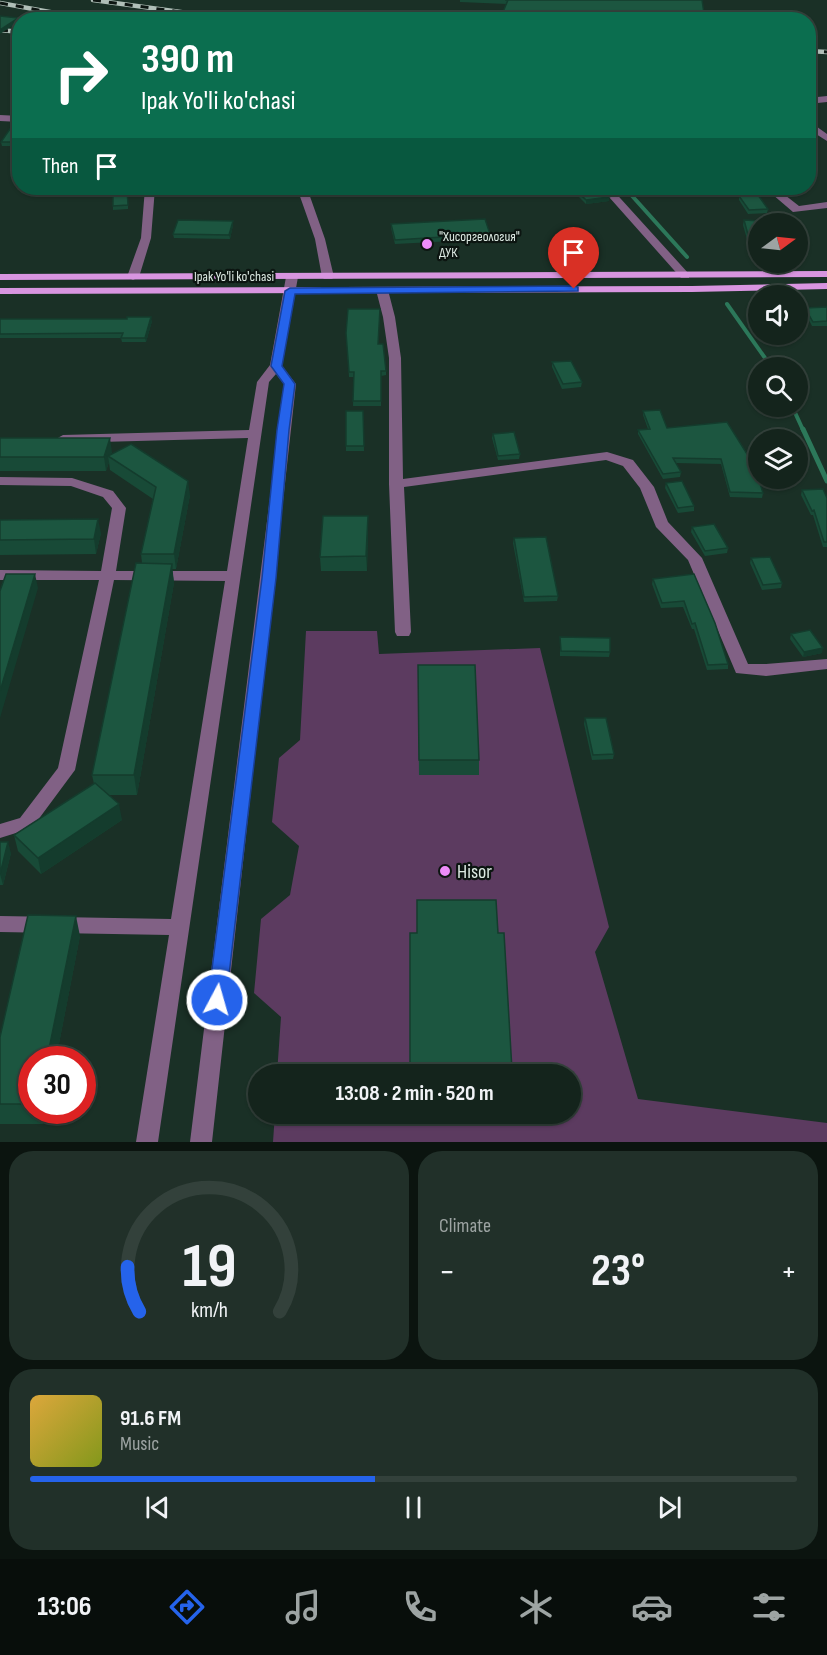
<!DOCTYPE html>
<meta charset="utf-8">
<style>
:root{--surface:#14241c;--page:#213029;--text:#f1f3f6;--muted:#9da4a3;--line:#33413b;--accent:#2563eb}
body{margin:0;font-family:"Sofia Sans Condensed",sans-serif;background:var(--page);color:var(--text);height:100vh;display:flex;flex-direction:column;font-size:22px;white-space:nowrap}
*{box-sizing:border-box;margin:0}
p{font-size:20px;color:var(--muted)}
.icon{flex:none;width:33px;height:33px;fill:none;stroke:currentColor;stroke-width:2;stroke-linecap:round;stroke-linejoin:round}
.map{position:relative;height:1142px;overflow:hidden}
.panel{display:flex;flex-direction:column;gap:9px;padding:9px;background:#0b140f;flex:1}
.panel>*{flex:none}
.banner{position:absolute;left:12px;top:12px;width:804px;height:183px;border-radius:24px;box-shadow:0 2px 4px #0004,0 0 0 2px var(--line);background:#0b6e4f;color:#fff;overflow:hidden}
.needle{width:39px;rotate:75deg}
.fabs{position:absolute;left:748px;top:213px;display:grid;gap:12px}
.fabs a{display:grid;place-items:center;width:60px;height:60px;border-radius:50%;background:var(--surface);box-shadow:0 2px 4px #0004,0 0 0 2px var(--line);font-size:30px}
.speed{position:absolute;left:18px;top:1046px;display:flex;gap:12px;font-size:30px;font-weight:700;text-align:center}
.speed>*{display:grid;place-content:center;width:78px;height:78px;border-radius:50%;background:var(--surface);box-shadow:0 2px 4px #0004,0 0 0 2px var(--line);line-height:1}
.speed .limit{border:9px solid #d22;background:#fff;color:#111}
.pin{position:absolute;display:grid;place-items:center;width:51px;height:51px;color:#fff;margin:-62px -26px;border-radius:50% 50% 50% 0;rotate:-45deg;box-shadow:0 0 6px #0007}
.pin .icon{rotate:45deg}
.me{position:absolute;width:66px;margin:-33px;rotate:6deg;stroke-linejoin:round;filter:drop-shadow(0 0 4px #0008)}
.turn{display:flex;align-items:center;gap:21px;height:126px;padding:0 30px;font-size:27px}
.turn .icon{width:78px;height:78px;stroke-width:2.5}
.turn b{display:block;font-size:42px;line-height:51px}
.then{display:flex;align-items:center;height:57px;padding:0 30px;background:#0003;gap:12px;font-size:22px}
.big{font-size:45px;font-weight:700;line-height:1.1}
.panel .tile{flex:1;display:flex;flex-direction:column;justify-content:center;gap:9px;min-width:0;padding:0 21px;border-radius:24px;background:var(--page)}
.panel .dial{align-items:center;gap:0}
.dial svg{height:156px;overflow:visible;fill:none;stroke:var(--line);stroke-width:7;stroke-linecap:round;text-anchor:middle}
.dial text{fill:var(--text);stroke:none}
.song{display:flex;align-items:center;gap:18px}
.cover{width:72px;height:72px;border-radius:9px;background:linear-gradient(135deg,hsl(40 70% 55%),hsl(70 70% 35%))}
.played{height:6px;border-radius:3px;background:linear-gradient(90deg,var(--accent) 45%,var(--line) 45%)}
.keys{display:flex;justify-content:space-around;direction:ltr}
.heat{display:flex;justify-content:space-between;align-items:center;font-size:33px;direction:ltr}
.panel .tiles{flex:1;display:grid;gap:9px;grid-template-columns:1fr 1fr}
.tile:last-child{grid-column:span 2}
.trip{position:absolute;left:248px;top:1064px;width:333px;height:60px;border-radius:30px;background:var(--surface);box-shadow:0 2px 4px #0004,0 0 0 2px var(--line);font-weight:700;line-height:60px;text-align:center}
.tabs{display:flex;height:96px;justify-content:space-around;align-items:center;background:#080e0b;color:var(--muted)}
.tabs .icon{width:42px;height:42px}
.tabs .active{color:var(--accent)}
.tabs b{font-size:27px;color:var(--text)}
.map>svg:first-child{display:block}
.green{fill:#5c3b60}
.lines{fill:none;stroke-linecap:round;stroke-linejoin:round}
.stream-far1{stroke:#2c785a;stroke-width:4}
.stream{stroke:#2c785a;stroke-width:5}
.minor{fill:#816185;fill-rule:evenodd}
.major{fill:#d895e0;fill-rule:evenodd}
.rail-casing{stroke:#b0bfb8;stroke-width:4.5}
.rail{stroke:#0c1511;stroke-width:3;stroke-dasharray:8;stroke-linecap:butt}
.wall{fill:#184a37}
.shaded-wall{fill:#143c2d}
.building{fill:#1c5640;stroke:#143c2d;stroke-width:1.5}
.route{fill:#2563eb;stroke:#184099;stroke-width:1.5}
.poi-dot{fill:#ed8cf9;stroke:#0c1511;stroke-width:2}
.labels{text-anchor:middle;stroke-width:4.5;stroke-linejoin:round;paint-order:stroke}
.far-poi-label{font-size:14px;fill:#ddeae3;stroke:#0c1511;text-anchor:start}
.far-street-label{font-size:14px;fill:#ddeae3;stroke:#0c1511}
.near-poi-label{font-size:20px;fill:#ddeae3;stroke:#0c1511;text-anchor:start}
</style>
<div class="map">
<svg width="827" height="1142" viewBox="0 0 827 1142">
<rect width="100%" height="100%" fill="#1a3026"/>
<path class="green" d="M306 631H377L379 654 540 648 609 927 595 952 638 1099 827 1123V1142H273L275 1113H570V1074H277L281 1017 254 993 261 919 290 895 299 846 272 822 279 758 300 740Z"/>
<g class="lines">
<path class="stream-far1" d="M625 188 687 257
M727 304 772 368
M792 406 803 430"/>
<path class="stream" d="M803 429 827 481"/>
<path class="minor" d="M827 96V102L808 104V98Z
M0 115 20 116V122L0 121Z
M808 124H813L827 134V141L808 129Z
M145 188H155L151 238 139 277 133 280 127 277 141 238Z
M297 188H307L325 239 334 277 332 279H324L322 277 315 239Z
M601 188H611L689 274V278H681Z
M765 188H776L799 206 827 202V208L793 212Z
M292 274 298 277 282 366 296 384 212 1142H190L284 384 276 374 269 382 158 1142H136L169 935 0 932V916L171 919 225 581 114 580 75 770 32 828 0 838V824L20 818 58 768 99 580H0V570L101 571 112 508 103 497 71 486 0 485V477L72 478 113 491 126 508 116 571H227L248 438 63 443 56 439 63 435 249 430 257 382 270 365 286 277Z
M382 287 388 290 395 317 401 358 403 479 607 452 633 460 654 487 668 522 702 558 748 664H766L827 659V669L766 676 736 673 688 560 656 527 640 488 623 466 606 460 404 487 411 632 409 636H397L395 632 389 484V358L383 317 376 290Z"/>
<path class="major" d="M827 271V277L0 280V274Z
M827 283V289L692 292 0 294V288L692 286Z"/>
<defs>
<path id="rail" d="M93 0 239 20
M0 3 94 20
M0 30 20 32
M808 51 827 52"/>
</defs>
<use href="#rail" class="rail-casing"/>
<use href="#rail" class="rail"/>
</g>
<path class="wall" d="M460 0H702L705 20H500L507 4 460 2Z
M20 126V146H2L1 142Z
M128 188V209L113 210V206Z
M570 188H600L609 197V201L586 204Z
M739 196 768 209 767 213 748 214 739 200Z
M744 220 759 224V257H752L743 225Z
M233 221V225L230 239 174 238 173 234Z
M391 224 490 234V239L395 244 391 228Z
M827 307V326H812L805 312V308Z
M0 319 152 321 146 342H122L121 338H0Z
M346 333 379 344 386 371V375L381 376V406H353L354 377H349Z
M552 362 582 382 581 387 562 389 552 367Z
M346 411H363L364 451H346Z
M643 411 667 428 727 422 763 493 762 498 730 497 721 464 676 463 681 472 680 477 663 479 638 434V430L648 429 643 415Z
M493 434 520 454 519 459 498 460 492 438Z
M0 438 112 452 111 454 190 495 176 569H172L174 583 137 795H109L122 820 41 874 18 851 14 835 94 784 92 775 142 563 141 554 153 499 110 470 109 462 106 471H0Z
M666 483 694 506V511L678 513 665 488Z
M802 490 827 498V547H823L813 515H811L801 495Z
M368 516 367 571H321L320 557Z
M0 520 101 533 96 554 0 555Z
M692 527 728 548 727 553 705 556 691 532Z
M514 538 558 596 557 601 524 602 513 543Z
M751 558 782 583 781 588 762 590 750 563Z
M694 574 728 664V669L707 670 694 629H692L683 607 661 608 652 584 653 579Z
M791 634 822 653 803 657 790 639Z
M560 637 610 652 609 657 560 656Z
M418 665 479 760V775H419Z
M585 718 614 754 613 759 592 760 584 724Z
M0 842 11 853 3 885H0Z
M410 933H498L511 1074H410Z
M80 936 56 1059H32V1110H46L43 1124H0V1037Z"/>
<path class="shaded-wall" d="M18 18V22L0 34V30Z
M609 197V201L586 204V200Z
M233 221V225L230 239 229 235Z
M151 317 152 321 146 342 145 338Z
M110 438 112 452 110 457 108 456 109 462 106 471 104 457Z
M188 481 190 495 176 569 174 554Z
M368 516V530L367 571 366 556Z
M98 519 101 533 96 554 94 539Z
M172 564 174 583 137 795 134 775Z
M35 574 38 588 0 718V691Z
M823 648 822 653 803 657 804 652Z
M119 804 122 820 41 874 38 858Z
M8 842 11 853 3 885 0 874Z
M76 916 80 936 56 1059H47Z
M39 1110H46L43 1124Z"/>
<path class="building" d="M505 0H702L705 20 628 18V20L500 19 508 0Z
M0 16 18 18 0 30Z
M12 126H20V142H1Z
M113 188H127L128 205 113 206Z
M574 188H600L609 197 586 200Z
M758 195 768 209 749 210 739 196Z
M485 219 490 234 395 240 391 224Z
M178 220 233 221 229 235 173 234Z
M744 220 761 221 762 224H759V253H753Z
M827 307V321L813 322 805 308Z
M348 309H380L378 344H383L386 371H381V401H353L354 372H349L346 333Z
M127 317H151L145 338H121L123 333 0 334V319H127Z
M571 361 582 382 563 384 552 362Z
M660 410 667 428 727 422 747 454H751L763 493 730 492 721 459 673 458 681 472 663 474 638 430 650 429 643 411Z
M346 411H363L364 446H346Z
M514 432 520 454 498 456 493 434Z
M0 438H110L104 457H0Z
M131 444 188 481 174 554H141L156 487 108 456Z
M682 481 694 506 678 508 666 483Z
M823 489 827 498V542H824L814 510 812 511 802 490Z
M323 516H368L366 556 320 557Z
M98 519 94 539 0 540V520Z
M714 524 728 548 705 551 692 527Z
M546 537 558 596 524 597 514 538Z
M770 557 782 583 763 585 751 558Z
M136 563 172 564 134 775H92Z
M6 574H35L0 691V591Z
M694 574 715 623 728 664 708 665 695 623 692 624 684 601 662 603 653 579Z
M810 630 823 648 804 652 791 634Z
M560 637 610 638V652L561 651Z
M418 665H475L479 760H419Z
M585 718H606L614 754 593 755Z
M95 783 119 804 38 858 14 835Z
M0 842H8L0 874Z
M417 900H496L498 933H504L512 1070H410V933H417Z
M28 915 76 916 47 1059H32V1104H0V1037Z"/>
<path class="route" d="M574 286 578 287V291L295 294 282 366 295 384 289 430 276 578 226 1000 224 1005 217 1008 211 1005 208 1000 262 578 277 430 284 384 271 366 285 291 290 288Z"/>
<g class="poi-dot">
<circle cx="427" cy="244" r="6"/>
<circle cx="445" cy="871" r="6"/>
</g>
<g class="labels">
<g class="far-poi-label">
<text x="439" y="241">"Хисоргеология"<tspan x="439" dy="16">ДУК</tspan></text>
</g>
<g class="far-street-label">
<text x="234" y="281">Ipak Yo'li ko'chasi</text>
</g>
<g class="near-poi-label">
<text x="457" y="878">Hisor</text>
</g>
</g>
</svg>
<div class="fabs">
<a><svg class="needle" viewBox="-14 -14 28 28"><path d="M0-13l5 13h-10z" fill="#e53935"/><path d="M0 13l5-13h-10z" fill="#9da4a3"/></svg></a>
<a><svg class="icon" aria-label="sound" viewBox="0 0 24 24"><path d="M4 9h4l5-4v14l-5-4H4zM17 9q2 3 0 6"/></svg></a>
<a><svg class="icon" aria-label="search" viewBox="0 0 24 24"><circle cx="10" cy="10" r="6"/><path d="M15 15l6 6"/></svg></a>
<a><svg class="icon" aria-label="layers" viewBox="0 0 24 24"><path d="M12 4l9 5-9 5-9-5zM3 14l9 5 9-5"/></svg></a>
</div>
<div class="speed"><div class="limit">30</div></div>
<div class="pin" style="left:574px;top:289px;background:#d93025"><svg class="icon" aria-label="arrive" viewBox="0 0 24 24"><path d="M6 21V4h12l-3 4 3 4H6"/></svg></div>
<svg class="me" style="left:217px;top:1000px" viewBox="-20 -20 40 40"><circle r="17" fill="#2563eb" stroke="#fff" stroke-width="3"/><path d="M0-11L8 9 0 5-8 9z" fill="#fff"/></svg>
<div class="trip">13:08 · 2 min · 520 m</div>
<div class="banner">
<div class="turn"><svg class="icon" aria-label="right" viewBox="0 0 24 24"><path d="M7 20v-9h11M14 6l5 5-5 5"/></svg><div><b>390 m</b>Ipak Yo'li ko'chasi</div></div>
<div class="then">Then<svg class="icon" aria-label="arrive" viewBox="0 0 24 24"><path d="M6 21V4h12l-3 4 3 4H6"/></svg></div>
</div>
</div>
<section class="panel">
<div class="tiles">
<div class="tile dial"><svg viewBox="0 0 100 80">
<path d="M14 69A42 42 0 1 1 86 69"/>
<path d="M14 69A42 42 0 0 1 8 46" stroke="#2563eb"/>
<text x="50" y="56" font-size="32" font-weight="700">19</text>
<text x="50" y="72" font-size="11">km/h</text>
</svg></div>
<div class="tile"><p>Climate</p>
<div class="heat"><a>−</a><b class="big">23°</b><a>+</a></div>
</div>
<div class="tile">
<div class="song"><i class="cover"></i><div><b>91.6 FM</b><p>Music</p></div></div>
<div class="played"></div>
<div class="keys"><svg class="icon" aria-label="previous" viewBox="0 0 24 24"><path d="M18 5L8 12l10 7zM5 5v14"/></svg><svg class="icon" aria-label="pause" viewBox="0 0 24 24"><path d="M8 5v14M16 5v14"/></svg><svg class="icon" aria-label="next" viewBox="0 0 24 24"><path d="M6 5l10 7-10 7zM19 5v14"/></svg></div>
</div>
</div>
</section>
<nav class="tabs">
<b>13:06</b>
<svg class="icon active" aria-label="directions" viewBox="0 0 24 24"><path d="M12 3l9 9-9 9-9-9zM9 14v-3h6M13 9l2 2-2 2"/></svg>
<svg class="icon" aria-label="music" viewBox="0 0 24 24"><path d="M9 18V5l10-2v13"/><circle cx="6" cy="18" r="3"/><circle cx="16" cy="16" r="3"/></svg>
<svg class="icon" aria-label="phone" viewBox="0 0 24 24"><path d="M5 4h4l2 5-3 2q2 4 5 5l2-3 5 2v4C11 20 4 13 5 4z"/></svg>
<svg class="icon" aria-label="climate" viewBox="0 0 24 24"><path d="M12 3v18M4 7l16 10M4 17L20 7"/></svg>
<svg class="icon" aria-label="car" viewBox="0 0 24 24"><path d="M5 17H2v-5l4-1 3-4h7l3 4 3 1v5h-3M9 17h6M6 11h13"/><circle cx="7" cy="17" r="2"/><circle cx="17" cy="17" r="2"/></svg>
<svg class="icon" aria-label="filters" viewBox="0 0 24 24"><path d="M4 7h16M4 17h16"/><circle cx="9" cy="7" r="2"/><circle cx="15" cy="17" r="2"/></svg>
</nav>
